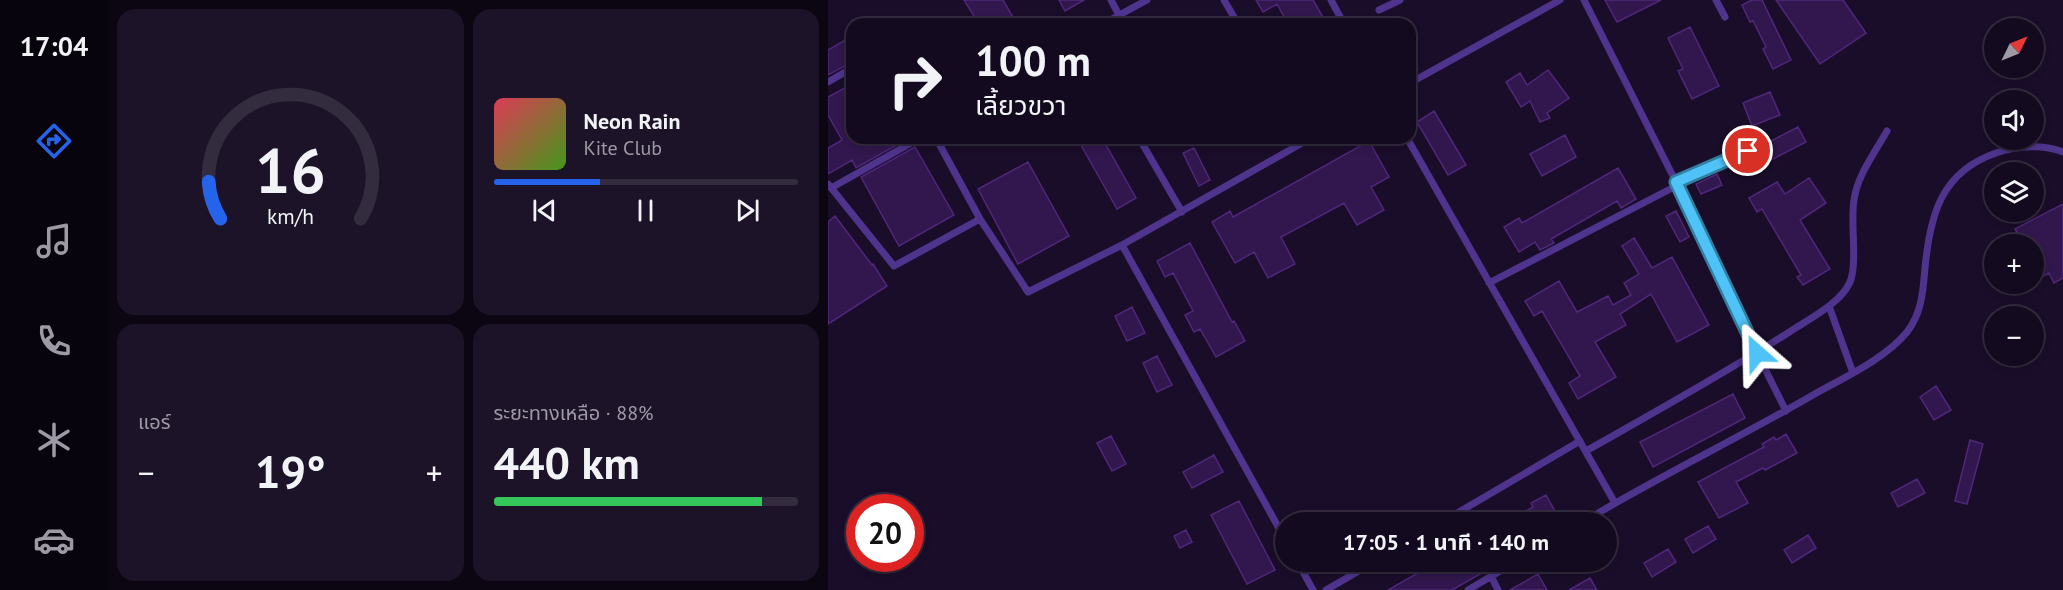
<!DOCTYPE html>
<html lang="th">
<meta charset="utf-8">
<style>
:root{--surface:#140a20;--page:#1d1329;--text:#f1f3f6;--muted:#9d9aa5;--line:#332b3e;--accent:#2563eb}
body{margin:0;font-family:"PT Sans","Noto Sans Thai",sans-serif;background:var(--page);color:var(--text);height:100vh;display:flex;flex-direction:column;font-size:22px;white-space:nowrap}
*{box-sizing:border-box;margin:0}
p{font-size:20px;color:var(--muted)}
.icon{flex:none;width:33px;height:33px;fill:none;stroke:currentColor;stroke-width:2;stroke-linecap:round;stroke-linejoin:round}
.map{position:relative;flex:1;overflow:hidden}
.side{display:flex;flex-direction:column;gap:9px;padding:9px;background:#0b0612;width:720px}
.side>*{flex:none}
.guide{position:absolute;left:18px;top:18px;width:570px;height:126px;border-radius:18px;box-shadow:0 3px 9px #0003,0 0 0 2px var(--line);background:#140a20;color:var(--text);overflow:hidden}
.needle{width:39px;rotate:47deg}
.tools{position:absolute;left:1156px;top:18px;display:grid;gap:12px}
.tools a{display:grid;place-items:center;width:60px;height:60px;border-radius:50%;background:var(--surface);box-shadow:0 3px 9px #0003,0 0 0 2px var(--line);font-size:30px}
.speed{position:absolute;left:18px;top:494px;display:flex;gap:12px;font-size:30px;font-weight:700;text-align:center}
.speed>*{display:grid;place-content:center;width:78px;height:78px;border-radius:50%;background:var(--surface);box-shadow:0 3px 9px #0003,0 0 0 2px var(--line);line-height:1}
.speed .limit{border:9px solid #d22;background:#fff;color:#111}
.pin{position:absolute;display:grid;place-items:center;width:51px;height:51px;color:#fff;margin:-26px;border:3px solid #fff;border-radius:50%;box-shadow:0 2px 6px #0007}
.me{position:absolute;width:66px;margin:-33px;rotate:335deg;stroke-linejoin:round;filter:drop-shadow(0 0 4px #0008)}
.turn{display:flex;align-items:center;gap:21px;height:126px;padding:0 30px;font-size:27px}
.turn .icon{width:78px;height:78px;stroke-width:2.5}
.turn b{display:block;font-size:42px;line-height:51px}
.big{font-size:45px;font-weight:700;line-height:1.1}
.side .card{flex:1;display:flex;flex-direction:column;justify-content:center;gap:9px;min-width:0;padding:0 21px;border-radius:18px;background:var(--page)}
.side .dial{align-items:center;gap:0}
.dial svg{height:156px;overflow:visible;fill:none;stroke:var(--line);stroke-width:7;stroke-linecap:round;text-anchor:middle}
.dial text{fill:var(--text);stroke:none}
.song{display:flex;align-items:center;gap:18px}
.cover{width:72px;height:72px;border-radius:9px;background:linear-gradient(135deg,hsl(350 70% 55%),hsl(100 70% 35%))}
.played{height:6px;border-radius:3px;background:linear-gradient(90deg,var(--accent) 35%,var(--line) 35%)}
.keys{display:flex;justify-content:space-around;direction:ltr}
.heat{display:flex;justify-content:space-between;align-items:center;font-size:33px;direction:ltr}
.charge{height:9px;border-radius:4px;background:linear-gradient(90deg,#34c759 88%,var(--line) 0)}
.side .tiles{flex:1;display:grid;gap:9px;grid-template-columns:repeat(2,1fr)}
.trip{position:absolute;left:447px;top:512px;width:342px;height:60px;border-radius:30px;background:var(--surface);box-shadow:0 3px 9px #0003,0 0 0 2px var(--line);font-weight:700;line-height:60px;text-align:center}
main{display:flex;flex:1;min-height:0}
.menu{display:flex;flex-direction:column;width:108px;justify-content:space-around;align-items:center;background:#08040d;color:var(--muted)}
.menu .icon{width:42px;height:42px}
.menu .active{color:var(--accent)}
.menu b{font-size:27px;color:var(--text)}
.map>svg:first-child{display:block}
.building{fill:#31174d;stroke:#4f277b;stroke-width:1.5}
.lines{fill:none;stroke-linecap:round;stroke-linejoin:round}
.lane{stroke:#4f348d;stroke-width:7}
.route-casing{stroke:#337fa1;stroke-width:15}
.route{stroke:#4fc3f7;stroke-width:10}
</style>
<main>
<nav class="menu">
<b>17:04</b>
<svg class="icon active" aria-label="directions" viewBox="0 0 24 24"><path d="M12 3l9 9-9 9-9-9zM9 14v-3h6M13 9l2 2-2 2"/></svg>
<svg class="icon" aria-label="music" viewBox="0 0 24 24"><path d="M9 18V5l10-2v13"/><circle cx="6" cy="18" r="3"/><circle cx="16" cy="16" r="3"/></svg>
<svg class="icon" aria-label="phone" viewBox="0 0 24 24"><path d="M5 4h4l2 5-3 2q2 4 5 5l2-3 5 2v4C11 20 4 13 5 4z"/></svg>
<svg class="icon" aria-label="climate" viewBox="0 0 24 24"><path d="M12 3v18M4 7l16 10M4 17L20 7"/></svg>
<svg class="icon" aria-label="car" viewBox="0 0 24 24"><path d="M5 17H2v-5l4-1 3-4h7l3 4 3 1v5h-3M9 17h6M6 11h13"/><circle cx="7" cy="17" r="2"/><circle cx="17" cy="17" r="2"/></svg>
</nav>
<section class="side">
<div class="tiles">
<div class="card dial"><svg viewBox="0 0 100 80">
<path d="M14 69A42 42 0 1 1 86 69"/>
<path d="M14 69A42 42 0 0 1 8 50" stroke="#2563eb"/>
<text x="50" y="56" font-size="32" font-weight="700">16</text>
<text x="50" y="72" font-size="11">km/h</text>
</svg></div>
<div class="card">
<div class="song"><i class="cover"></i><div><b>Neon Rain</b><p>Kite Club</p></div></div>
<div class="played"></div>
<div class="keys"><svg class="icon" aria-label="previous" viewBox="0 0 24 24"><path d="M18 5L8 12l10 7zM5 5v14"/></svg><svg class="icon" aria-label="pause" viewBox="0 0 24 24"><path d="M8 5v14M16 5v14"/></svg><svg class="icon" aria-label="next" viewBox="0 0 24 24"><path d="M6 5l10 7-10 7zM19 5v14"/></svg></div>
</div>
<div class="card"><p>แอร์</p>
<div class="heat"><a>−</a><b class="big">19°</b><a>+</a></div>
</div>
<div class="card"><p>ระยะทางเหลือ · 88%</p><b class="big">440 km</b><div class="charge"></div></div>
</div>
</section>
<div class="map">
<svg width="1235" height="590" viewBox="0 0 1235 590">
<rect width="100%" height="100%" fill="#1a0d2a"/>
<path class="building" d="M136 0H175L189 24H151Z
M231 0H256L237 11Z
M428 0H485L499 24H460L449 4 435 12Z
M777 0H833L789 22Z
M924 0H934L963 60 945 69 935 49 938 47 925 21 922 22 914 5Z
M948 0H1015L1038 33 992 64Z
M862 27 891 86 864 99 850 71 855 69 840 38Z
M24 36V62L0 75V50Z
M720 70 741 98 719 113 722 118 712 122 702 101 693 107 678 82 692 73 699 85Z
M24 84V138H81L28 168 24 160 0 174V148L14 140 0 115V97Z
M942 92 952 115 924 126 915 103Z
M606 111 638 165 620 175 589 122Z
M970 127 978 142 937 163 929 148Z
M737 135 748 157 714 176 702 154Z
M249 138H274L308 198 289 209Z
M541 141 561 177 543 187 556 210 529 225 516 203 453 237 467 264 440 278 426 252 407 263 384 222 402 211 405 217Z
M87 147 126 215 71 246 33 177Z
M366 148 382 180 371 186 355 153Z
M200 162 241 236 190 264 150 189Z
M790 168 808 199 793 208 789 201 723 239 726 243 712 250 707 242 691 252 676 227 691 218 694 223Z
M889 174 894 185 873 194 868 184Z
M981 178 998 203 972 220 1002 269 975 285 969 277 973 275 934 209 929 212 921 198 949 182 957 194Z
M1235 204V278L1226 283 1221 273 1206 281V244H1196L1187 229Z
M848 211 861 237 852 242 838 216Z
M7 216 44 265 45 264 59 286 0 324V222Z
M806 238 824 268 844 257 881 325 849 342 823 294 792 314 798 325 767 342 788 377 750 399 741 383 752 376 714 311 706 316 697 301 731 281 749 312 780 296 785 305 803 295 796 283 811 274 794 246Z
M362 243 404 322 406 321 417 341 388 357 372 329 366 332 357 315 365 311 345 273 337 277 329 261Z
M304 307 317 333 299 341 287 316Z
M329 356 344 385 329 392 315 363Z
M1108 386 1123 410 1106 420 1092 397Z
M905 394 917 418 825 467 812 442Z
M958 434 969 453 937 470 935 468 908 482 920 503 891 518 870 482 936 447 934 444 946 437 948 440Z
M283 436 298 464 284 471 269 443Z
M1142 440 1155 444 1139 504 1127 501Z
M386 455 395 472 364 488 355 472Z
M1089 479 1097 493 1070 507 1063 493Z
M718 495 733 522H679L705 507 703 503Z
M411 501 447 570 419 584 383 515Z
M880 526 888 539 865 553 857 539Z
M358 530 364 542 352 548 346 536Z
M980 535 988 548 964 563 956 550Z
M840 549 848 562 824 577 816 563Z
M611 561H675L624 590H560Z
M710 574 719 590H682Z
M762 578 769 590H741Z"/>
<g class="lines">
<path class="lane" d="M283 0 291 15
M396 0 410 24
M503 0 516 24
M756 0 848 182 929 353 958 411
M888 0 897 17
M551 10 572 0
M275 24 319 0
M0 82 24 68
M582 83 732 0
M108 138 152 219 200 292 294 245 483 138
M311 138 354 212
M579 138 787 503
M848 182 920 151
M0 184 66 266 152 219
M3 188 92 138
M294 245 458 541
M661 283 850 185
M1001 306 1025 373
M758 451C827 412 896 374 963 331 981 319 1013 303 1022 282 1030 263 1022 223 1026 200 1029 176 1047 152 1059 131
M614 522 752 441
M755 522C830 477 909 439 985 395 1015 378 1057 359 1079 332 1094 313 1095 291 1097 268 1102 215 1113 172 1168 153 1189 146 1214 144 1235 152
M469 561 485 590
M663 576 670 590
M498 590 548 561
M640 590 689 561"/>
</g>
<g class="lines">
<defs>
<path id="route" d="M920 151 848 182 929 353"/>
</defs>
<use href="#route" class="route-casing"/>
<use href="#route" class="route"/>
</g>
</svg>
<div class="tools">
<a><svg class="needle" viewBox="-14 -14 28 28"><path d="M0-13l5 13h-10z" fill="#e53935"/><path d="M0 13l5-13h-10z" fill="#9d9aa5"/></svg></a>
<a><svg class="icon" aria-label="sound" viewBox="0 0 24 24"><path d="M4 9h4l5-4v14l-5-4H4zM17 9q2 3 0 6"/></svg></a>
<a><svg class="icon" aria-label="layers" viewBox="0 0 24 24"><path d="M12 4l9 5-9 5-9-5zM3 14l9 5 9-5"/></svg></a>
<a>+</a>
<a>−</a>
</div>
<div class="speed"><div class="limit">20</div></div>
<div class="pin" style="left:920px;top:151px;background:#d93025"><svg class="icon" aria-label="arrive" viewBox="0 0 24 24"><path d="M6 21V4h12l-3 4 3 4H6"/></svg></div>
<svg class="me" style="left:929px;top:353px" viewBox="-20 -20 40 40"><path d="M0-17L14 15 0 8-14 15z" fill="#4fc3f7" stroke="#fff" stroke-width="4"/></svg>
<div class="trip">17:05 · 1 นาที · 140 m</div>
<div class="guide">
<div class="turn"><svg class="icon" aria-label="right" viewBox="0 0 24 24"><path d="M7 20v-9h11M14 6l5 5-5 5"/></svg><div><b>100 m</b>เลี้ยวขวา</div></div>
</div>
</div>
</main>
